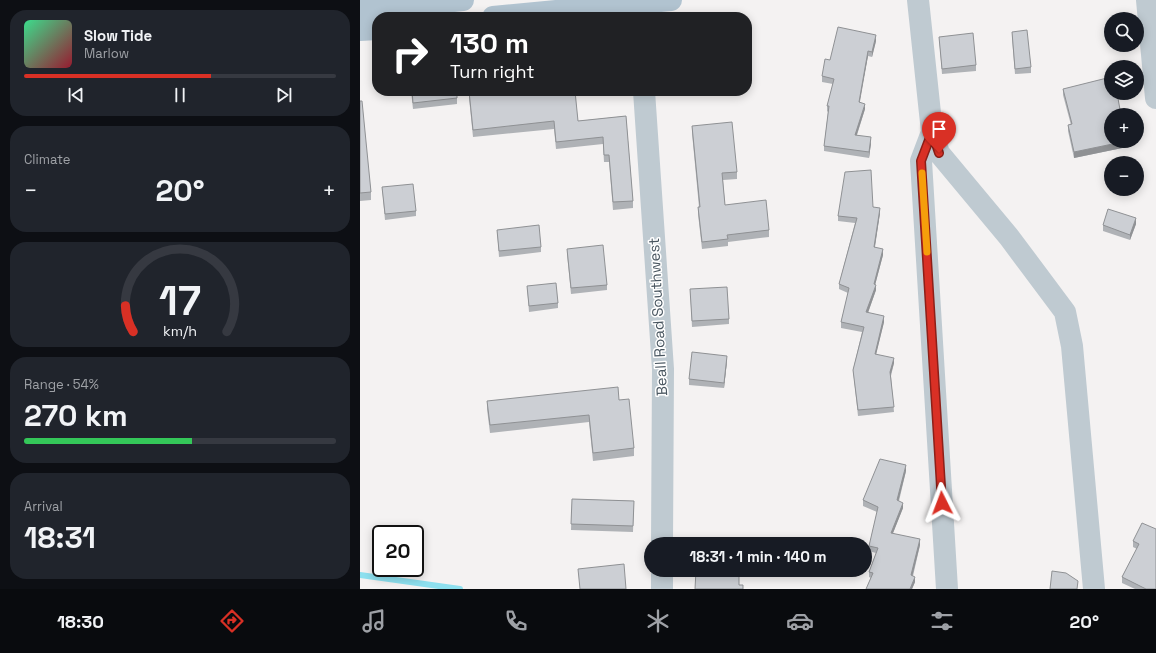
<!DOCTYPE html>
<meta charset="utf-8">
<style>
:root{--surface:#171b24;--page:#20242c;--text:#f1f3f6;--muted:#9ea1a6;--line:#363941;--accent:#d93025}
body{margin:0;font-family:"Space Grotesk",sans-serif;background:var(--page);color:var(--text);height:100vh;display:flex;flex-direction:column;font-size:15px;white-space:nowrap}
*{box-sizing:border-box;margin:0}
p{font-size:13px;color:var(--muted)}
.icon{flex:none;width:22px;height:22px;fill:none;stroke:currentColor;stroke-width:2;stroke-linecap:round;stroke-linejoin:round}
.map{position:relative;flex:1;overflow:hidden}
.drawer{display:flex;flex-direction:column;gap:10px;padding:10px;background:#0d0f14;width:360px}
.drawer>*{flex:none}
.hud{position:absolute;left:12px;top:12px;width:380px;height:84px;border-radius:16px;box-shadow:0 2px 10px #0003;background:#202124;color:#fff;overflow:hidden}
.tools{position:absolute;left:744px;top:12px;display:grid;gap:8px}
.tools a{display:grid;place-items:center;width:40px;height:40px;border-radius:50%;background:var(--surface);box-shadow:0 2px 10px #0003;font-size:20px}
.speed{position:absolute;left:12px;top:525px;display:flex;gap:8px;font-size:20px;font-weight:700;text-align:center}
.speed>*{display:grid;place-content:center;width:52px;height:52px;border-radius:50%;background:var(--surface);box-shadow:0 2px 10px #0003;line-height:1}
.speed .limit{border:2px solid #111;border-radius:6px;background:#fff;color:#111}
.pin{position:absolute;display:grid;place-items:center;width:34px;height:34px;color:#fff;margin:-41px -17px;border-radius:50% 50% 50% 0;rotate:-45deg;box-shadow:0 0 4px #0007}
.pin .icon{rotate:45deg}
.me{position:absolute;width:44px;margin:-22px;rotate:357deg;stroke-linejoin:round;filter:drop-shadow(0 0 3px #0008)}
.turn{display:flex;align-items:center;gap:14px;height:84px;padding:0 12px;font-size:18px}
.turn .icon{width:52px;height:52px;stroke-width:2.5}
.turn b{display:block;font-size:28px;line-height:34px}
.big{font-size:30px;font-weight:800;line-height:1.1}
.drawer .card{flex:1;display:flex;flex-direction:column;justify-content:center;gap:6px;min-width:0;padding:0 14px;border-radius:16px;background:var(--page)}
.drawer .dial{align-items:center;gap:0}
.dial svg{height:104px;overflow:visible;fill:none;stroke:var(--line);stroke-width:7;stroke-linecap:round;text-anchor:middle}
.dial text{fill:var(--text);stroke:none}
.song{display:flex;align-items:center;gap:12px}
.cover{width:48px;height:48px;border-radius:6px;background:linear-gradient(135deg,hsl(150 70% 55%),hsl(350 70% 35%))}
.played{height:4px;border-radius:2px;background:linear-gradient(90deg,var(--accent) 60%,var(--line) 60%)}
.keys{display:flex;justify-content:space-around;direction:ltr}
.heat{display:flex;justify-content:space-between;align-items:center;font-size:22px;direction:ltr}
.charge{height:6px;border-radius:3px;background:linear-gradient(90deg,#34c759 54%,var(--line) 0)}
.trip{position:absolute;left:284px;top:537px;width:228px;height:40px;border-radius:20px;background:var(--surface);box-shadow:0 2px 10px #0003;font-weight:800;line-height:40px;text-align:center}
.dock{display:flex;height:64px;justify-content:space-around;align-items:center;background:#090b0e;color:var(--muted)}
.dock .icon{width:28px;height:28px}
.dock .selected{color:var(--accent)}
.dock b{font-size:18px;color:var(--text)}
main{display:flex;flex:1;min-height:0}
.map>svg:first-child{display:block}
.lines{fill:none;stroke-linecap:round;stroke-linejoin:round}
.stream{stroke:#8de0ef;stroke-width:6}
.minor{stroke:#bfcad1;stroke-width:22}
.major{stroke:#b1c3d0;stroke-width:22}
.wall{fill:#afb2b6}
.shaded-wall{fill:#8f9194}
.building{fill:#cccfd4;stroke:#8f9194}
.route-casing{stroke:#8d1f18;stroke-width:10}
.route{stroke:#d93025;stroke-width:7}
.slow{stroke:#f59e0b;stroke-width:7}
.labels{text-anchor:middle;stroke-width:3;stroke-linejoin:round;paint-order:stroke}
.street-label{font-size:15px;fill:#495660;stroke:#fff}
</style>
<main>
<section class="drawer">
<div class="card">
<div class="song"><i class="cover"></i><div><b>Slow Tide</b><p>Marlow</p></div></div>
<div class="played"></div>
<div class="keys"><svg class="icon" aria-label="previous" viewBox="0 0 24 24"><path d="M18 5L8 12l10 7zM5 5v14"/></svg><svg class="icon" aria-label="pause" viewBox="0 0 24 24"><path d="M8 5v14M16 5v14"/></svg><svg class="icon" aria-label="next" viewBox="0 0 24 24"><path d="M6 5l10 7-10 7zM19 5v14"/></svg></div>
</div>
<div class="card"><p>Climate</p>
<div class="heat"><a>−</a><b class="big">20°</b><a>+</a></div>
</div>
<div class="card dial"><svg viewBox="0 0 100 80">
<path d="M14 69A42 42 0 1 1 86 69"/>
<path d="M14 69A42 42 0 0 1 8 49" stroke="#d93025"/>
<text x="50" y="56" font-size="32" font-weight="700">17</text>
<text x="50" y="72" font-size="11">km/h</text>
</svg></div>
<div class="card"><p>Range · 54%</p><b class="big">270 km</b><div class="charge"></div></div>
<div class="card"><p>Arrival</p><b class="big">18:31</b></div>
</section>
<div class="map">
<svg width="796" height="589" viewBox="0 0 796 589">
<rect width="100%" height="100%" fill="#f4f2f2"/>
<g class="lines">
<path class="stream" d="M0 575 100 589"/>
<path class="minor" d="M558 0 572 132 579 153 649 237 705 312 712 346 734 589
M787 0 796 98
M284 91 303 369 302 544
M572 132 561 161 587 589
M302 589V570"/>
<path class="major" d="M0 11 103 0
M133 17 311 0
M0 30 17 29"/>
</g>
<path class="wall" d="M652 32 671 67V73L655 74 652 38Z
M579 37 616 65V71L582 74Z
M516 41 512 57 508 56 499 102 505 109 497 135 511 143 509 158 464 151V146L468 112 467 111V106L473 84 462 82V76L470 60Z
M703 89 767 147 714 158 708 131V125H711L703 95Z
M51 91H97V104L53 109Z
M109 91H236L215 94 218 121 266 116 273 201V208L253 210 249 162H244L243 144 196 149 194 129 113 137 109 98Z
M0 101 11 192V200L0 201Z
M332 126 377 172V179L363 180 365 205 409 230V237L368 242V246L342 249 338 214V207H339L332 133Z
M22 187 56 211V216L25 220Z
M513 207 520 213 515 247 523 255 515 285 516 290 508 313 524 322 516 354 534 363 531 376 534 412 498 416 493 370 502 332 481 328V322L488 293 479 289V284L495 223 478 221V216Z
M776 224 770 240 743 231V225Z
M137 230 181 247V252L139 257Z
M207 249 247 285V290L211 294 207 254Z
M167 286 198 303V308L169 312Z
M330 289 369 319V324L332 327Z
M367 361 364 388 329 385V379Z
M259 400 274 448V456L233 461 229 422 130 433 127 409V401Z
M546 471 539 501 543 508 533 533 560 545 553 576 555 582 552 589H506L511 578 509 577V572L516 553 509 551V546L517 512 503 506V500Z
M212 499 274 501 273 532 211 530Z
M796 529V589H775L762 583V577L777 549 773 547V541Z"/>
<path class="shaded-wall" d="M516 35V41L512 57V52Z
M508 51V56L499 107V102Z
M505 104V109L495 140V135Z
M511 137V143L509 158V152Z
M767 141V147L714 158V152Z
M520 208V213L514 252V247Z
M776 218V224L770 240V235Z
M523 249V255L514 289V284Z
M516 285V290L506 318V312Z
M524 316V322L515 359V354Z
M367 356V361L364 388V383Z
M534 358V363L530 377V372Z
M546 465V471L537 506V500Z
M543 503V508L531 538V533Z
M560 539V545L551 581V575Z
M555 577V582L552 589H550Z"/>
<path class="building" d="M478 27 516 35 512 52 508 51 499 102 505 104 495 135 511 137 509 152 464 146 469 106H467L474 79 462 76 465 59 470 60Z
M667 30 671 67 655 69 652 32Z
M613 33 616 65 582 69 579 37Z
M751 77V93H757L761 115H751V141H767L714 152 708 125 712 124 703 89Z
M52 91H97V98L53 103Z
M109 91H215L218 121 266 116 273 201 253 202 249 155H244L243 137 196 142 194 121 113 130Z
M0 101H2L11 192 0 193Z
M372 122 377 172 362 173 365 205 406 200 409 230 367 235 368 239 342 242 338 207H340L332 126Z
M511 170 513 207 520 208 514 247 523 249 514 284 516 285 506 312 524 316 515 354 534 358 530 372 534 407 498 410 493 370 504 327 481 322 489 288 479 284 497 218 478 216 485 172Z
M53 184 56 211 25 214 22 187Z
M748 209 776 218 770 235 743 225Z
M179 225 181 247 139 251 137 230Z
M243 245 247 285 211 288 207 249Z
M196 283 198 303 169 306 167 286Z
M367 287 369 319 332 321 330 289Z
M332 352 367 356 364 383 329 379Z
M258 387 259 400 269 399 274 448 233 453 229 415 130 425 127 401Z
M520 459 546 465 537 500 543 503 531 533 560 539 551 575 555 577 550 589H506L513 573 509 572 518 548 509 546 518 507 503 500Z
M212 499 274 501 273 526 211 524Z
M782 523 796 529V589H786L762 577 779 544 773 541Z
M264 564 266 589H220L218 569Z
M336 570H379V585H383V589H335Z
M692 571 706 573 718 581 717 589H690Z"/>
<g class="lines">
<defs>
<path id="route" d="M579 153 572 132 561 161 582 503"/>
</defs>
<use href="#route" class="route-casing"/>
<use href="#route" class="route"/>
<path class="slow" d="M562 173 567 252"/>
</g>
<g class="labels">
<g class="street-label">
<text transform="translate(298 317) rotate(-93)" y="5">Beall Road Southwest</text>
</g>
</g>
</svg>
<div class="tools">
<a><svg class="icon" aria-label="search" viewBox="0 0 24 24"><circle cx="10" cy="10" r="6"/><path d="M15 15l6 6"/></svg></a>
<a><svg class="icon" aria-label="layers" viewBox="0 0 24 24"><path d="M12 4l9 5-9 5-9-5zM3 14l9 5 9-5"/></svg></a>
<a>+</a>
<a>−</a>
</div>
<div class="speed"><div class="limit">20</div></div>
<div class="pin" style="left:579px;top:153px;background:#d93025"><svg class="icon" aria-label="arrive" viewBox="0 0 24 24"><path d="M6 21V4h12l-3 4 3 4H6"/></svg></div>
<svg class="me" style="left:582px;top:503px" viewBox="-20 -20 40 40"><path d="M0-17L14 15 0 8-14 15z" fill="#d93025" stroke="#fff" stroke-width="4"/></svg>
<div class="trip">18:31 · 1 min · 140 m</div>
<div class="hud">
<div class="turn"><svg class="icon" aria-label="right" viewBox="0 0 24 24"><path d="M7 20v-9h11M14 6l5 5-5 5"/></svg><div><b>130 m</b>Turn right</div></div>
</div>
</div>
</main>
<nav class="dock">
<b>18:30</b>
<svg class="icon selected" aria-label="directions" viewBox="0 0 24 24"><path d="M12 3l9 9-9 9-9-9zM9 14v-3h6M13 9l2 2-2 2"/></svg>
<svg class="icon" aria-label="music" viewBox="0 0 24 24"><path d="M9 18V5l10-2v13"/><circle cx="6" cy="18" r="3"/><circle cx="16" cy="16" r="3"/></svg>
<svg class="icon" aria-label="phone" viewBox="0 0 24 24"><path d="M5 4h4l2 5-3 2q2 4 5 5l2-3 5 2v4C11 20 4 13 5 4z"/></svg>
<svg class="icon" aria-label="climate" viewBox="0 0 24 24"><path d="M12 3v18M4 7l16 10M4 17L20 7"/></svg>
<svg class="icon" aria-label="car" viewBox="0 0 24 24"><path d="M5 17H2v-5l4-1 3-4h7l3 4 3 1v5h-3M9 17h6M6 11h13"/><circle cx="7" cy="17" r="2"/><circle cx="17" cy="17" r="2"/></svg>
<svg class="icon" aria-label="filters" viewBox="0 0 24 24"><path d="M4 7h16M4 17h16"/><circle cx="9" cy="7" r="2"/><circle cx="15" cy="17" r="2"/></svg>
<b>20°</b>
</nav>
